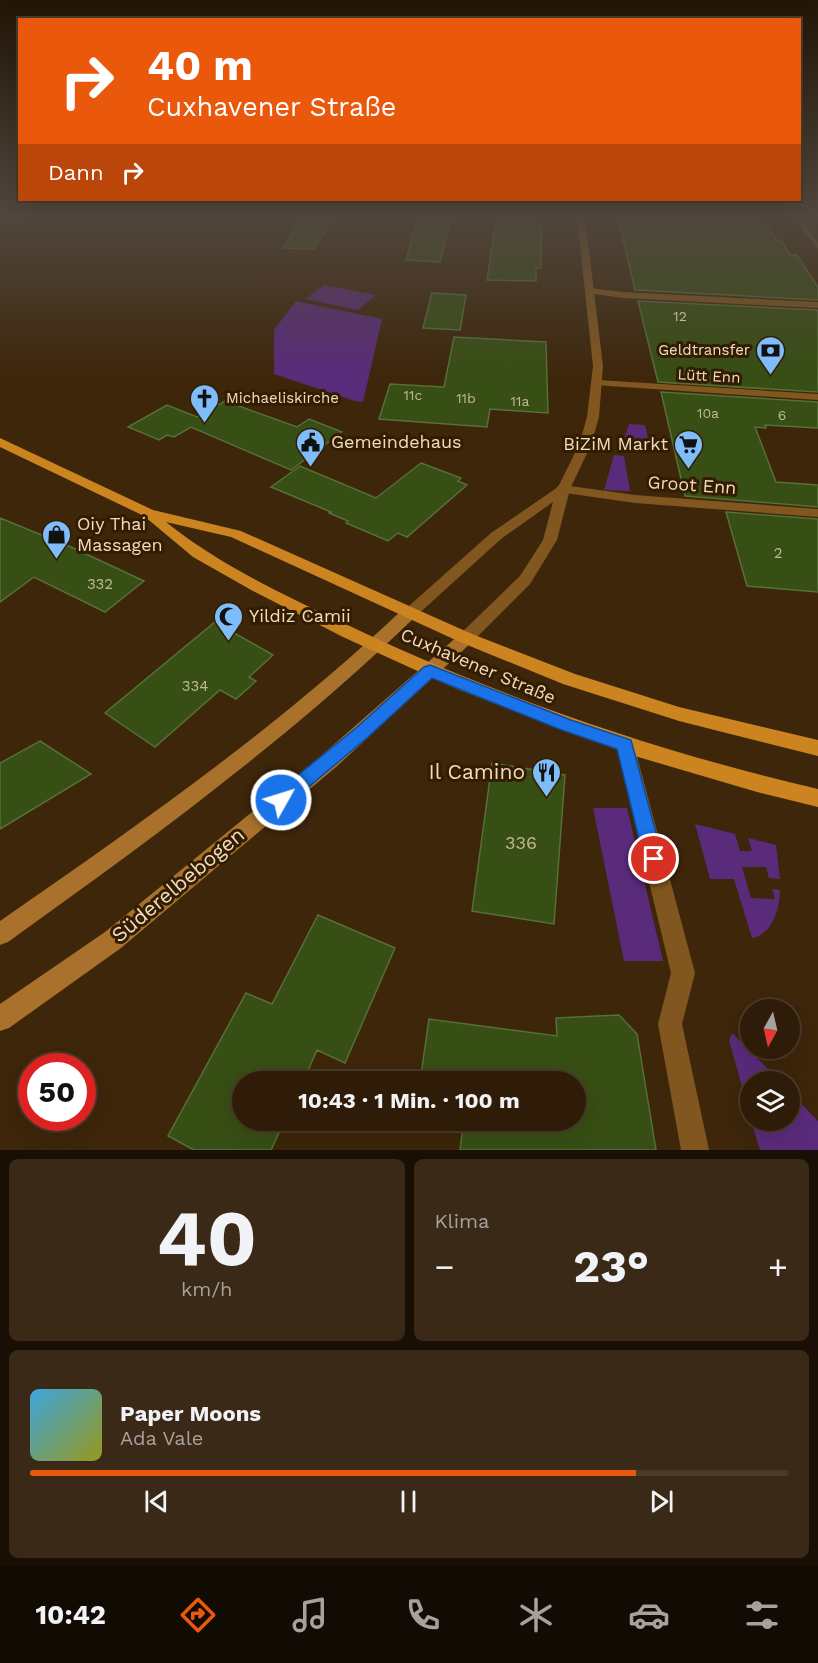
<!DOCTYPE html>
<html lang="de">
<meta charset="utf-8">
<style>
:root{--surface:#2e1c08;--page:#3a2916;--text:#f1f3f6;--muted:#a7a19c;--line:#493a29;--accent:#ea580c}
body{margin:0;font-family:"Work Sans",sans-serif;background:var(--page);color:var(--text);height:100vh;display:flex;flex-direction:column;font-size:22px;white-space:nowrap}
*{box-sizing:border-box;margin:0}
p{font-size:20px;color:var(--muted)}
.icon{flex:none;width:33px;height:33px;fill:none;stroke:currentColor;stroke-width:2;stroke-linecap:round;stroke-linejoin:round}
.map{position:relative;height:1150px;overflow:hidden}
.details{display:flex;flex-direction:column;gap:9px;padding:9px;background:#190f04;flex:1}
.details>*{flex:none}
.top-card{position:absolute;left:18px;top:18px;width:783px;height:183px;border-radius:0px;box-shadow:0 6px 24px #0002,0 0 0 2px var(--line);background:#ea580c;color:#fff;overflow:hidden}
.needle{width:39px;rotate:188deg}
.tools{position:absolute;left:740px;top:999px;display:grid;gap:12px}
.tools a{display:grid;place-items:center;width:60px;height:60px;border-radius:50%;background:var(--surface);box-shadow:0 6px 24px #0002,0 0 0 2px var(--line);font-size:30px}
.speed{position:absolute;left:18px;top:1053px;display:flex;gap:12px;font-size:30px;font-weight:700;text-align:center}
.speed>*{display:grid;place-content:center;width:78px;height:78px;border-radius:50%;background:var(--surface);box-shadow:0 6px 24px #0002,0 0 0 2px var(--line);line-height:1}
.speed .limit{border:9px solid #d22;background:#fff;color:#111}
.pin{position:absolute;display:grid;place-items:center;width:51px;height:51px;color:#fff;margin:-26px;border:3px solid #fff;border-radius:50%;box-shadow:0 2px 6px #0007}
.me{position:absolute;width:66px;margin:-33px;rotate:51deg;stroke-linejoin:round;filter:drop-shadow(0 0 4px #0008)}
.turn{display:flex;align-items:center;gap:21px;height:126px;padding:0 30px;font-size:27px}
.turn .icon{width:78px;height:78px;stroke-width:2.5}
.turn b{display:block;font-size:42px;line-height:51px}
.then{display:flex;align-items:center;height:57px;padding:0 30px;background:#0003;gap:12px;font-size:22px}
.big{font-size:45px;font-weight:700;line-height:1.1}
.details .tile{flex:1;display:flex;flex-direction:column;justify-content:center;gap:9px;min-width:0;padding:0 21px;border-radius:9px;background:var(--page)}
.details .dial{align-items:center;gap:0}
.dial b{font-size:78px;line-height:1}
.song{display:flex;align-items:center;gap:18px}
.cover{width:72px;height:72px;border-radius:9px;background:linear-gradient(135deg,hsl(200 70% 55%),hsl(60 70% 35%))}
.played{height:6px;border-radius:3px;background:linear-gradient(90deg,var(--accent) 80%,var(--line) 80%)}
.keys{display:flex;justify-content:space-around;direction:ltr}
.heat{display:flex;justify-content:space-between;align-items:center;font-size:33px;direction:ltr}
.details .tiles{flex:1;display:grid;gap:9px;grid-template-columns:1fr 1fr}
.tile:last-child{grid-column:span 2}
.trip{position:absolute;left:232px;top:1071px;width:354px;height:60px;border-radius:30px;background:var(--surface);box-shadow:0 6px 24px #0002,0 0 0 2px var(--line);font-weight:700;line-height:60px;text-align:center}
.menu{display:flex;height:96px;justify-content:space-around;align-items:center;background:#120b03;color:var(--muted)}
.menu .icon{width:42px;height:42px}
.menu .current{color:var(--accent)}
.menu b{font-size:27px;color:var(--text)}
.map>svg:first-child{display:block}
.green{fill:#5a2b7b}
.building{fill:#374e14;stroke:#567037;stroke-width:1.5}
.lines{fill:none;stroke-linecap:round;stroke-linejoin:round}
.pedestrian{fill:#82571f;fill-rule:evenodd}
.minor{fill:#82571f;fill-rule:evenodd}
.tertiary{fill:#82571f;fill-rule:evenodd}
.secondary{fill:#a9712b;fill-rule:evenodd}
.primary{fill:#cb841f;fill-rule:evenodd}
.route{fill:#1a73e8;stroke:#114b97;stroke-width:1.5}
.labels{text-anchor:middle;stroke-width:6;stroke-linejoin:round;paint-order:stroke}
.far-number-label{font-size:14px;fill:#c3b795}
.far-poi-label{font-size:15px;fill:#f2dac0;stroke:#321d01;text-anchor:end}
.far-street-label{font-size:15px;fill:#f2dac0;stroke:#321d01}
.number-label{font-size:15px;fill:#c3b795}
.poi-label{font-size:18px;fill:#f2dac0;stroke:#321d01;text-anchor:start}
.street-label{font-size:18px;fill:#f2dac0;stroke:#321d01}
.near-number-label{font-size:18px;fill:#c3b795}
.near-poi-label{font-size:21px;fill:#f2dac0;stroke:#321d01;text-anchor:end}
.near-street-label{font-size:21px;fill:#f2dac0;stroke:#321d01}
</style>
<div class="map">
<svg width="818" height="1150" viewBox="0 0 818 1150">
<rect width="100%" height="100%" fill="#3d260a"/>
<path class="green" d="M324 285 376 295 358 310 305 299Z
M296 301 382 319 363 402 355 401 274 374V330Z
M629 424 645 425 649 443 623 441Z
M614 455 624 456 630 491 604 490Z
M593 808H627L663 961H624Z
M695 824 735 834 740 851H752L748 838 776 845 780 879 769 878 766 867H742L751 898 775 899 772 889 780 890C780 908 772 935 752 938L734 879H710Z
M732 1033 780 1081 750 1082V1115L729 1040Z
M789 1091 818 1121V1150H760L751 1121 789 1120Z"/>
<path class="building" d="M304 217H333L314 249 283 248Z
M418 217H452L440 262 406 260Z
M618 217H757L762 224H766L776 240H781L790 255H797L818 287V300L635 290Z
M496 220 541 222V268H536V281L487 280Z
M432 293 466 295 460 330 423 328Z
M638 301 818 310V392L658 382Z
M454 337 546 342 548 413 490 409 487 427 379 419 390 384 444 387Z
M661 392 818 402V428L765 425 766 428 755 427 776 482 818 485V507L685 496Z
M225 401 297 427 309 419 342 432 291 470 191 427 174 437 167 435 159 440 128 427 167 405 197 417Z
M421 463 461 478 458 481 467 485 407 537 398 533 388 541 346 523 348 521 329 513 331 512 271 487 300 466 376 498Z
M726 512 818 519V592L747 586Z
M0 518 71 547 144 581 105 612 34 577 0 602Z
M215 622 273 655 249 677 256 681 236 699 220 690 155 747 105 713Z
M40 741 91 774 0 829V763Z
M492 763 565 775 554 924 472 911Z
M318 915 395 948 345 1063 317 1050 303 1082H243V1120H285L271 1150H194L168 1136 246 993 272 1004Z
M619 1015 637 1034 656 1150H460L464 1120H576V1082H420L429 1019 557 1036 556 1018Z"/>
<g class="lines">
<path class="pedestrian" d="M793 217H800L818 242V249Z
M590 288 623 292 818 302V308L623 298 587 293 586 291Z
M598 380 818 394V400L594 385V381Z
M563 485 635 495 818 509V517L635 503 558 492 556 489 558 486Z"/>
<path class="minor" d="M270 217H278L272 222 268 220Z
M625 737 632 740 634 745 695 973 682 1024 709 1150H681L658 1024 671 973 616 745 618 740Z"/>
<path class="tertiary" d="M577 217H585L603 366 599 417 591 445 570 489 557 540 530 584 472 642H460L458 638 460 634 520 576 543 540 553 502 501 539 415 617H403L401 613 491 533 558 487 579 445 587 417 593 366Z"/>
<path class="secondary" d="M409 608 415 609 417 613 415 617C290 738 149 841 8 942L0 945V921C140 824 280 726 403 609Z
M466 632 472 634 474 638 472 642 336 767 121 948 9 1028 0 1031V1004L105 932 322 755 460 634Z"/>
<path class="primary" d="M0 438 153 510 241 531 472 634 575 674 679 707 818 740V756L679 721 563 684 460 642 231 537 166 522C217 563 276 591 335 619 490 694 651 750 818 789V807L757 792 638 757 573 734 457 689 343 637 253 591 193 557 144 516 0 447Z"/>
</g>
<linearGradient id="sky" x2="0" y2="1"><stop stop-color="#221506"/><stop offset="0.57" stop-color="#51473e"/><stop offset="1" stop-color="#51473e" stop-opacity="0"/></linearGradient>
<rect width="818" height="378" fill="url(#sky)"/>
<path class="route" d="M430 665 571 720 631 740 663 859 660 865 654 868 647 865 644 859 617 749 559 729 432 678 368 737 287 805 281 808 275 805 272 800 275 794 356 728 424 667Z"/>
<defs>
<symbol id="bank-pin" viewBox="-11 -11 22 30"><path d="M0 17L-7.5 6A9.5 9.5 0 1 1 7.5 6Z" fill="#7fbdfa" stroke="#321d01"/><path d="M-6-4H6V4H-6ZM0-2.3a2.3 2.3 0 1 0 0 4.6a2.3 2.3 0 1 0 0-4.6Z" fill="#111"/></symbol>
<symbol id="church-pin" viewBox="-11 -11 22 30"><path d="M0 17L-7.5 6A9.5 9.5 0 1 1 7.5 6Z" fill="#7fbdfa" stroke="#321d01"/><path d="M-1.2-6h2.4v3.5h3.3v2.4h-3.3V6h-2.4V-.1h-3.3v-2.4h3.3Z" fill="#111"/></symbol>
<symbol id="civic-pin" viewBox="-11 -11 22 30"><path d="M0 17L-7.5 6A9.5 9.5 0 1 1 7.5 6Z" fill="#7fbdfa" stroke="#321d01"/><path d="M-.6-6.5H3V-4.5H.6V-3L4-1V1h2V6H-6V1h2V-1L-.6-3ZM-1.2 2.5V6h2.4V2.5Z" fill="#111"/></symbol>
<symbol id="supermarket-pin" viewBox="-11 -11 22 30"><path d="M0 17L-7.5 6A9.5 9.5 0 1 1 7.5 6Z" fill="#7fbdfa" stroke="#321d01"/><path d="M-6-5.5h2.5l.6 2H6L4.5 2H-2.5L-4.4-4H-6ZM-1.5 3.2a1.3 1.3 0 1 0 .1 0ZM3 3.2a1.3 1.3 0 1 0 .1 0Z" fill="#111"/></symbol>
<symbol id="shop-pin" viewBox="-11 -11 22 30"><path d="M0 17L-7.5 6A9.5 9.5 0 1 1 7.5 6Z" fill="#7fbdfa" stroke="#321d01"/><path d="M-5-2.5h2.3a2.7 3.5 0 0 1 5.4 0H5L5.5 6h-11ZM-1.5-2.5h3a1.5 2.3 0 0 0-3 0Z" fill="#111"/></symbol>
<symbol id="mosque-pin" viewBox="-11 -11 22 30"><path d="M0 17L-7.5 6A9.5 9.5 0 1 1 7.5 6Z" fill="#7fbdfa" stroke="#321d01"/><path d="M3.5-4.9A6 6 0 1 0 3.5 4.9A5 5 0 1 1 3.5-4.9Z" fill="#111"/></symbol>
<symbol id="restaurant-pin" viewBox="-11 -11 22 30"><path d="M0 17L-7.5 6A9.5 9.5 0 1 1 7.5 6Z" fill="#7fbdfa" stroke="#321d01"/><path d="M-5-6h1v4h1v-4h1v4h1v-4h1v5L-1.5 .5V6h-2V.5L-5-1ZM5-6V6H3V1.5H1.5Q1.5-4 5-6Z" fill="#111"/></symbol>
</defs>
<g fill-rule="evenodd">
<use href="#bank-pin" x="754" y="334" width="33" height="45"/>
<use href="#church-pin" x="188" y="382" width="33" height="45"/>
<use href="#civic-pin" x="294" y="426" width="33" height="45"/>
<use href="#supermarket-pin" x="672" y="428" width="33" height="45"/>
<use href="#shop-pin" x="40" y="518" width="33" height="45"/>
<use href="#mosque-pin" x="212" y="600" width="33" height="45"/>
<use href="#restaurant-pin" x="530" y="756" width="33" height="45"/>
</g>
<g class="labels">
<g class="far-number-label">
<text x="680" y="321">12</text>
<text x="413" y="400">11c</text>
<text x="466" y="403">11b</text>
<text x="520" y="406">11a</text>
<text x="708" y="418">10a</text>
<text x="782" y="420">6</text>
</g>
<g class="far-poi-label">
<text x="750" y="355">Geldtransfer</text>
<text x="226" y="403" text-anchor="start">Michaeliskirche</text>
</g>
<g class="far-street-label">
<text transform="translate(709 376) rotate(3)" y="5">Lütt Enn</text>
</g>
<g class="number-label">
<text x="778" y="558">2</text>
<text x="100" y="589">332</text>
<text x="195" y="691">334</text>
</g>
<g class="poi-label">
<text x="331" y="448">Gemeindehaus</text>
<text x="668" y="450" text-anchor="end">BiZiM Markt</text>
<text x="77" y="530">Oiy Thai<tspan x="77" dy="21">Massagen</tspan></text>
<text x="249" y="622">Yildiz Camii</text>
</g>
<g class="street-label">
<text transform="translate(692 485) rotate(4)" y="6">Groot Enn</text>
<text transform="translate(478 666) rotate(23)" y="6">Cuxhavener Straße</text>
</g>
<g class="near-number-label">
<text x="521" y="849">336</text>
</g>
<g class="near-poi-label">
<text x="525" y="779">Il Camino</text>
</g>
<g class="near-street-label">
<text transform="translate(178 885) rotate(-40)" y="7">Süderelbebogen</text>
</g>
</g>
</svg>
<div class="tools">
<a><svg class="needle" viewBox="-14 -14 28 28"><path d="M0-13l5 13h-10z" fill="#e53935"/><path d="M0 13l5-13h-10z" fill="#a7a19c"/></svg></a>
<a><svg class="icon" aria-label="layers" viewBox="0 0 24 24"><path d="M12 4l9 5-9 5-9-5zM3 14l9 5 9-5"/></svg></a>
</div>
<div class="speed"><div class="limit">50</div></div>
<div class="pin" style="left:654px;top:859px;background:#d93025"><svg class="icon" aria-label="arrive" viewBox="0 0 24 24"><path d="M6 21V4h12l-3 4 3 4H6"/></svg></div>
<svg class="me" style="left:281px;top:800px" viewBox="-20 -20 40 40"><circle r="17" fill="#1a73e8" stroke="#fff" stroke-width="3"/><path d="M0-11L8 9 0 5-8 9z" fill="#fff"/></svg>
<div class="trip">10:43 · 1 Min. · 100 m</div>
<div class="top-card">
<div class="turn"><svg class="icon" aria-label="right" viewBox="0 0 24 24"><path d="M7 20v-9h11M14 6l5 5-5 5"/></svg><div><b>40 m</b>Cuxhavener Straße</div></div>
<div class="then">Dann<svg class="icon" aria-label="right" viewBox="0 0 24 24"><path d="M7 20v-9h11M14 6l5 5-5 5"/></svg></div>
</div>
</div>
<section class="details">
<div class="tiles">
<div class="tile dial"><b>40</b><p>km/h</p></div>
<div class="tile"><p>Klima</p>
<div class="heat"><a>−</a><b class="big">23°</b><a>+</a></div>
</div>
<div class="tile">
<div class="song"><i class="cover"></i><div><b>Paper Moons</b><p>Ada Vale</p></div></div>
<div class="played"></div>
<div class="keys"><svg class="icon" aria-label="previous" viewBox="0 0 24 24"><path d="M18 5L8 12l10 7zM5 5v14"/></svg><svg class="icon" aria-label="pause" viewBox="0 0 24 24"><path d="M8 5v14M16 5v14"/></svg><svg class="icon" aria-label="next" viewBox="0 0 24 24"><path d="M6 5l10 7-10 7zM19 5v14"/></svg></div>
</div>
</div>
</section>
<nav class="menu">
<b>10:42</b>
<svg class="icon current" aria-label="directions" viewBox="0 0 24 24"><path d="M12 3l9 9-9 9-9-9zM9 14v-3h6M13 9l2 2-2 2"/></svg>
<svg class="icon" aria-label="music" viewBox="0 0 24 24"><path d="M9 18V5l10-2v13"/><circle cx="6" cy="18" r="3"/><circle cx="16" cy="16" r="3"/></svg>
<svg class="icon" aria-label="phone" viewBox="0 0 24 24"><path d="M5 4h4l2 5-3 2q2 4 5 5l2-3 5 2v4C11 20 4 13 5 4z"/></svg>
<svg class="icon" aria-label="climate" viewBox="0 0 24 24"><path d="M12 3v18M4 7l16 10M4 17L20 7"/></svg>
<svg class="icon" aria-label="car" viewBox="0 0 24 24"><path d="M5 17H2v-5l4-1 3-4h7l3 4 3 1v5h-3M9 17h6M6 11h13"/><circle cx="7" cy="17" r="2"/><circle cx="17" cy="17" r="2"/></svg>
<svg class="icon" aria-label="filters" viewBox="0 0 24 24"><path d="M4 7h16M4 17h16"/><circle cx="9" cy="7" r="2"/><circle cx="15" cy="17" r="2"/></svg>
</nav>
